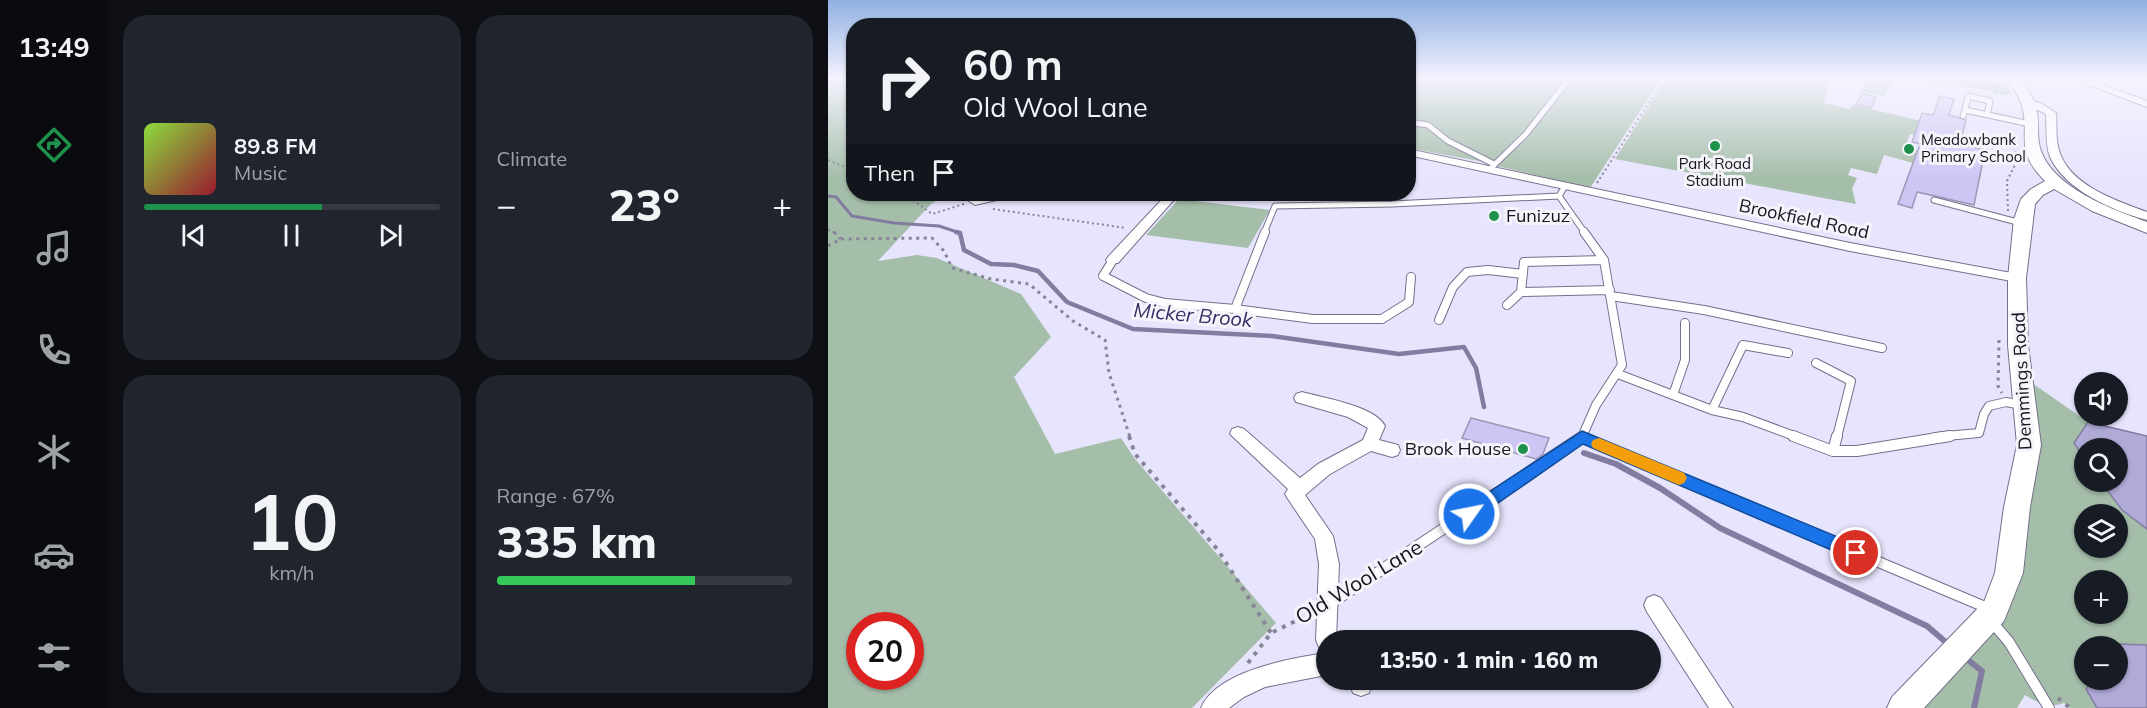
<!DOCTYPE html>
<meta charset="utf-8">
<style>
:root{--surface:#171b24;--page:#20242c;--text:#f1f3f6;--muted:#9ea1a6;--line:#363941;--accent:#1e924c}
body{margin:0;font-family:Mulish,sans-serif;background:var(--page);color:var(--text);height:100vh;display:flex;flex-direction:column;font-size:22px;white-space:nowrap}
*{box-sizing:border-box;margin:0}
p{font-size:20px;color:var(--muted)}
.icon{flex:none;width:33px;height:33px;fill:none;stroke:currentColor;stroke-width:2;stroke-linecap:round;stroke-linejoin:round}
.map{position:relative;flex:1;overflow:hidden}
.drawer{display:flex;flex-direction:column;gap:15px;padding:15px;background:#0d0f14;width:720px}
.drawer>*{flex:none}
.banner{position:absolute;left:18px;top:18px;width:570px;height:183px;border-radius:24px;box-shadow:0 2px 4px #0004;background:#171b24;color:var(--text);overflow:hidden}
.fabs{position:absolute;left:1246px;top:372px;display:grid;gap:12px}
.fabs a{display:grid;place-items:center;width:54px;height:54px;border-radius:50%;background:var(--surface);box-shadow:0 2px 4px #0004;font-size:30px}
.speed{position:absolute;left:18px;top:612px;display:flex;gap:12px;font-size:30px;font-weight:700;text-align:center}
.speed>*{display:grid;place-content:center;width:78px;height:78px;border-radius:50%;background:var(--surface);box-shadow:0 2px 4px #0004;line-height:1}
.speed .limit{border:9px solid #d22;background:#fff;color:#111}
.pin{position:absolute;display:grid;place-items:center;width:51px;height:51px;color:#fff;margin:-26px;border:3px solid #fff;border-radius:50%;box-shadow:0 2px 6px #0007}
.me{position:absolute;width:66px;margin:-33px;rotate:57deg;stroke-linejoin:round;filter:drop-shadow(0 0 4px #0008)}
.turn{display:flex;align-items:center;gap:21px;height:126px;padding:0 18px;font-size:27px}
.turn .icon{width:78px;height:78px;stroke-width:2.5}
.turn b{display:block;font-size:42px;line-height:51px}
.then{display:flex;align-items:center;height:57px;padding:0 18px;background:#0003;gap:12px;font-size:22px}
.big{font-size:45px;font-weight:800;line-height:1.1}
.drawer .card{flex:1;display:flex;flex-direction:column;justify-content:center;gap:9px;min-width:0;padding:0 21px;border-radius:24px;background:var(--page)}
.drawer .dial{align-items:center;gap:0}
.dial b{font-size:78px;line-height:1}
.song{display:flex;align-items:center;gap:18px}
.cover{width:72px;height:72px;border-radius:9px;background:linear-gradient(135deg,hsl(90 70% 55%),hsl(350 70% 35%))}
.played{height:6px;border-radius:3px;background:linear-gradient(90deg,var(--accent) 60%,var(--line) 60%)}
.keys{display:flex;justify-content:space-around;direction:ltr}
.heat{display:flex;justify-content:space-between;align-items:center;font-size:33px;direction:ltr}
.charge{height:9px;border-radius:4px;background:linear-gradient(90deg,#34c759 67%,var(--line) 0)}
.drawer .tiles{flex:1;display:grid;gap:15px;grid-template-columns:repeat(2,1fr)}
.trip{position:absolute;left:488px;top:630px;width:345px;height:60px;border-radius:30px;background:var(--surface);box-shadow:0 2px 4px #0004;font-weight:800;line-height:60px;text-align:center}
main{display:flex;flex:1;min-height:0}
.dock{display:flex;flex-direction:column;width:108px;justify-content:space-around;align-items:center;background:#090b0e;color:var(--muted)}
.dock .icon{width:42px;height:42px}
.dock .current{color:var(--accent)}
.dock b{font-size:27px;color:var(--text)}
.map>svg:first-child{display:block}
.green{fill:#a5beaa;fill-rule:evenodd}
.water{fill:#b0aad7;stroke:#827da0;stroke-width:1.5}
.lines{fill:none;stroke-linecap:round;stroke-linejoin:round}
.stream-far2{stroke:#827da0;stroke-width:3}
.stream-far1{stroke:#827da0;stroke-width:4.5}
.stream{stroke:#827da0;stroke-width:6}
.building{fill:#cdc6f5;stroke:#9b97b4;stroke-width:1.5}
.lane-far2-casing{stroke:#74708b;stroke-width:7}
.lane-far1-casing{stroke:#74708b;stroke-width:10}
.lane-casing{stroke:#74708b;stroke-width:12}
.street-casing{stroke:#74708b;stroke-width:2}
.secondary-casing{stroke:#74708b;stroke-width:2}
.path-far2{stroke:#878597;stroke-width:2;stroke-dasharray:2 3;stroke-linecap:butt}
.path-far1{stroke:#878597;stroke-width:3;stroke-dasharray:3 4.5;stroke-linecap:butt}
.path{stroke:#878597;stroke-width:4;stroke-dasharray:4 6;stroke-linecap:butt}
.lane-far2{stroke:#fff;stroke-width:5}
.lane-far1{stroke:#fff;stroke-width:8}
.lane{stroke:#fff;stroke-width:10}
.street{fill:#fff;fill-rule:evenodd}
.secondary{fill:#fff;fill-rule:evenodd}
.route{fill:#1a73e8;stroke:#114b97;stroke-width:1.5}
.slow{fill:#f59e0b}
.poi-dot{fill:#1e924c;stroke:#f5f4fa;stroke-width:2}
.labels{text-anchor:middle;stroke-width:6;stroke-linejoin:round;paint-order:stroke}
.far-poi-label{font-size:15px;fill:#16151f;stroke:#f5f4fa;text-anchor:start}
.poi-label{font-size:18px;fill:#16151f;stroke:#f5f4fa;text-anchor:start}
.street-label{font-size:18px;fill:#16151f;stroke:#f5f4fa}
.water-label{font-size:20px;font-style:italic;fill:#3b2d65;stroke:#f5f4fa}
.near-street-label{font-size:21px;fill:#16151f;stroke:#f5f4fa}
</style>
<main>
<nav class="dock">
<b>13:49</b>
<svg class="icon current" aria-label="directions" viewBox="0 0 24 24"><path d="M12 3l9 9-9 9-9-9zM9 14v-3h6M13 9l2 2-2 2"/></svg>
<svg class="icon" aria-label="music" viewBox="0 0 24 24"><path d="M9 18V5l10-2v13"/><circle cx="6" cy="18" r="3"/><circle cx="16" cy="16" r="3"/></svg>
<svg class="icon" aria-label="phone" viewBox="0 0 24 24"><path d="M5 4h4l2 5-3 2q2 4 5 5l2-3 5 2v4C11 20 4 13 5 4z"/></svg>
<svg class="icon" aria-label="climate" viewBox="0 0 24 24"><path d="M12 3v18M4 7l16 10M4 17L20 7"/></svg>
<svg class="icon" aria-label="car" viewBox="0 0 24 24"><path d="M5 17H2v-5l4-1 3-4h7l3 4 3 1v5h-3M9 17h6M6 11h13"/><circle cx="7" cy="17" r="2"/><circle cx="17" cy="17" r="2"/></svg>
<svg class="icon" aria-label="filters" viewBox="0 0 24 24"><path d="M4 7h16M4 17h16"/><circle cx="9" cy="7" r="2"/><circle cx="15" cy="17" r="2"/></svg>
</nav>
<section class="drawer">
<div class="tiles">
<div class="card">
<div class="song"><i class="cover"></i><div><b>89.8 FM</b><p>Music</p></div></div>
<div class="played"></div>
<div class="keys"><svg class="icon" aria-label="previous" viewBox="0 0 24 24"><path d="M18 5L8 12l10 7zM5 5v14"/></svg><svg class="icon" aria-label="pause" viewBox="0 0 24 24"><path d="M8 5v14M16 5v14"/></svg><svg class="icon" aria-label="next" viewBox="0 0 24 24"><path d="M6 5l10 7-10 7zM19 5v14"/></svg></div>
</div>
<div class="card"><p>Climate</p>
<div class="heat"><a>−</a><b class="big">23°</b><a>+</a></div>
</div>
<div class="card dial"><b>10</b><p>km/h</p></div>
<div class="card"><p>Range · 67%</p><b class="big">335 km</b><div class="charge"></div></div>
</div>
</section>
<div class="map">
<svg width="1319" height="708" viewBox="0 0 1319 708">
<rect width="100%" height="100%" fill="#e7e4fd"/>
<path class="green" d="M0 79H25L26 194H118L103 204 50 261 89 255 109 258 193 294 223 337 186 377 227 454 293 438 307 459 448 623 364 708H0ZM32 626H82V676H32Z
M580 79H833L762 188 669 166 671 163 659 159 656 162 581 148Z
M838 79H1003L995 103 1022 109 1025 105 1098 122 1093 136 1082 134 1077 147 1090 151 1085 163 1056 155 1049 174 1023 168 1020 175 1029 178 1024 189 1028 204 787 159Z
M1038 79H1062L1064 80 1056 96 1032 91Z
M1097 79H1144L1177 84 1184 95Z
M351 199 442 210 420 248 318 235Z
M1194 376 1260 422 1246 443 1257 459V482H1273L1293 510 1319 529V645L1257 646V680H1265L1258 689 1269 708H1242L1236 703C1221 708 1211 704 1197 695L1189 708H1075L1181 573ZM1257 514H1290V548H1257ZM1257 580H1290V614H1257Z"/>
<path class="water" d="M1260 422 1319 436V529L1294 510 1273 482H1290V448H1257V459L1246 443Z
M1290 644 1319 645V708H1269L1258 689 1265 680H1290Z"/>
<g class="lines">
<path class="stream-far2" d="M0 196 8 197 24 216 66 223 111 226 132 233"/>
<path class="stream-far1" d="M128 232 132 233 136 250 163 264 186 265 210 271 239 302 305 329 444 336 571 354 636 347 648 368 656 407"/>
<path class="stream" d="M756 453 788 464 832 488 892 528 1099 626 1120 644
M1136 657 1154 671 1146 708"/>
</g>
<path class="building" d="M1034 93 1048 97 1043 108 1028 105Z
M1112 96 1126 99 1121 115 1138 120 1132 144 1157 150 1146 205 1089 192 1084 208 1070 204 1092 144 1084 142 1094 113 1105 115Z
M643 418 721 438 715 454 708 459 634 438Z"/>
<g class="lines">
<defs>
<path id="lane-far2" d="M1137 110 1140 96 1162 101 1159 115
M1135 116 1137 110 1202 124
M580 122 600 125 620 141 666 164
M662 169 698 134 741 79
M731 196 757 233
M1106 200 1193 223
M436 233 447 206 564 204 731 196 737 186"/>
<path id="lane-far1" d="M437 232 407 309 485 319H554L581 302 583 277
M285 260 275 276 318 298 337 303 407 309
M693 292 782 290
M783 296 876 310 1054 348
M679 305 693 292 696 262 776 260
M611 320 625 287 639 272 660 270 695 274
M988 363 1023 381 1009 437
M790 374 884 410 915 417 969 437
M845 395 857 360V323
M884 410 915 345 960 353
M754 437 768 405 794 365 776 260 756 232
M1107 437 1151 433 1156 414 1161 406 1178 402 1194 405"/>
<path id="lane" d="M965 436 1005 451H1029L1122 436
M754 437 1162 609
M1005 451 1009 436
M502 604 755 436
M1164 622 1181 642 1221 708"/>
<path id="street" d="M1245 79H1259L1319 101V107Z
M1201 101 1213 103 1228 113C1229 127 1227 143 1233 156 1246 187 1290 201 1319 212V220C1285 211 1237 190 1222 157 1217 144 1219 128 1218 114L1206 108 1197 106V102Z
M580 149 1022 243 1189 274 1196 278 1189 282 1022 251 580 155Z
M167 194H188L186 196 147 205 141 201 143 198Z
M339 194H351L290 263H280L278 260 280 257Z
M474 392C495 398 547 406 557 426L551 440 570 445 572 450 570 455 564 457 543 451 502 474 477 495 505 536 511 564 508 640H498V650L491 647 488 640 491 564 487 539 460 499 457 494 460 489 402 434 404 429 410 427 416 429 472 478 490 464 535 440 540 428 520 417 468 402 466 398 468 394Z
M826 595 833 598 905 708H881L819 612 816 605 819 598Z
M498 653V675L437 687 416 697 401 708H373C388 671 463 658 498 653Z
M523 680H545L541 693 533 696 525 693 522 685Z"/>
<path id="secondary" d="M1179 79H1192C1204 94 1210 106 1210 125 1210 133 1210 141 1212 148 1224 188 1284 209 1319 222V233L1264 211 1226 189 1215 195 1207 204 1198 278 1200 345 1213 445 1202 507 1195 573 1176 621 1096 708H1059L1064 697 1156 602 1167 573 1176 507 1189 445 1180 345V278L1186 219 1193 199 1203 189 1217 181C1184 148 1204 136 1193 103 1190 94 1184 87 1179 79Z"/>
</defs>
<use href="#lane-far2" class="lane-far2-casing"/>
<use href="#lane-far1" class="lane-far1-casing"/>
<use href="#lane" class="lane-casing"/>
<use href="#street" class="street-casing"/>
<use href="#secondary" class="secondary-casing"/>
<path class="path-far2" d="M1136 79 1178 89
M1105 88 1107 82 1137 87
M1167 92 1181 95
M0 160 26 171
M769 183 836 79
M77 194 104 214 136 204
M165 209 298 228
M1180 211 1179 181 1187 165 1188 142
M0 230 8 233"/>
<path class="path-far1" d="M6 232 13 239
M0 246 13 239 104 238 116 251 124 268 163 279 201 284 245 321 277 340 281 373 302 437
M1171 340 1170 386 1174 393"/>
<path class="path" d="M301 436 307 454 390 550 443 633
M420 663 443 633 482 614
M1230 698 1242 708"/>
<use href="#lane-far2" class="lane-far2"/>
<use href="#lane-far1" class="lane-far1"/>
<use href="#lane" class="lane"/>
<use href="#street" class="street"/>
<use href="#secondary" class="secondary"/>
</g>
<linearGradient id="sky" x2="0" y2="1"><stop stop-color="#91b0e1"/><stop offset="0.44" stop-color="#f4f3fe"/><stop offset="1" stop-color="#f4f3fe" stop-opacity="0"/></linearGradient>
<rect width="1319" height="178" fill="url(#sky)"/>
<path class="route" d="M754 431 1034 547 1037 553 1034 558 1028 561 1022 558 755 444 647 519 641 521 635 519 632 514 635 509Z"/>
<path class="slow" d="M771 438 856 473 859 478 856 483 851 485 765 448 763 444 765 440Z"/>
<g class="poi-dot">
<circle cx="887" cy="146" r="6"/>
<circle cx="1081" cy="149" r="6"/>
<circle cx="666" cy="216" r="6"/>
<circle cx="695" cy="449" r="6"/>
</g>
<g class="labels">
<g class="far-poi-label">
<text x="1093" y="145">Meadowbank<tspan x="1093" dy="17">Primary School</tspan></text>
<text x="887" y="169" text-anchor="middle">Park Road<tspan x="887" dy="17">Stadium</tspan></text>
</g>
<g class="poi-label">
<text x="678" y="222">Funizuz</text>
<text x="683" y="455" text-anchor="end">Brook House</text>
</g>
<g class="street-label">
<text transform="translate(976 219) rotate(12)" y="6">Brookfield Road</text>
<text transform="translate(1194 381) rotate(-93)" y="6">Demmings Road</text>
</g>
<g class="water-label">
<text transform="translate(365 315) rotate(5)" y="7">Micker Brook</text>
</g>
<g class="near-street-label">
<text transform="translate(531 582) rotate(-31)" y="7">Old Wool Lane</text>
</g>
</g>
</svg>
<div class="fabs">
<a><svg class="icon" aria-label="sound" viewBox="0 0 24 24"><path d="M4 9h4l5-4v14l-5-4H4zM17 9q2 3 0 6"/></svg></a>
<a><svg class="icon" aria-label="search" viewBox="0 0 24 24"><circle cx="10" cy="10" r="6"/><path d="M15 15l6 6"/></svg></a>
<a><svg class="icon" aria-label="layers" viewBox="0 0 24 24"><path d="M12 4l9 5-9 5-9-5zM3 14l9 5 9-5"/></svg></a>
<a>+</a>
<a>−</a>
</div>
<div class="speed"><div class="limit">20</div></div>
<div class="pin" style="left:1028px;top:553px;background:#d93025"><svg class="icon" aria-label="arrive" viewBox="0 0 24 24"><path d="M6 21V4h12l-3 4 3 4H6"/></svg></div>
<svg class="me" style="left:641px;top:514px" viewBox="-20 -20 40 40"><circle r="17" fill="#1a73e8" stroke="#fff" stroke-width="3"/><path d="M0-11L8 9 0 5-8 9z" fill="#fff"/></svg>
<div class="trip">13:50 · 1 min · 160 m</div>
<div class="banner">
<div class="turn"><svg class="icon" aria-label="right" viewBox="0 0 24 24"><path d="M7 20v-9h11M14 6l5 5-5 5"/></svg><div><b>60 m</b>Old Wool Lane</div></div>
<div class="then">Then<svg class="icon" aria-label="arrive" viewBox="0 0 24 24"><path d="M6 21V4h12l-3 4 3 4H6"/></svg></div>
</div>
</div>
</main>
